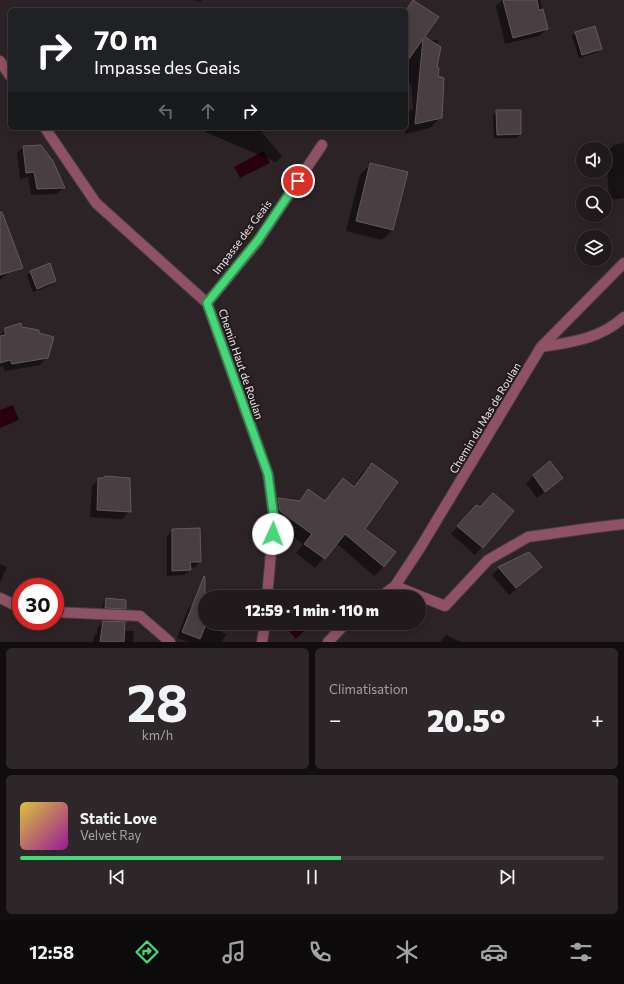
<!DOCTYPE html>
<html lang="fr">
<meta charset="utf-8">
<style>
:root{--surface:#211a1c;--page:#2d2729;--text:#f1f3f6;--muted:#a2a1a3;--line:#3e383b;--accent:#46d779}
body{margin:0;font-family:Commissioner,sans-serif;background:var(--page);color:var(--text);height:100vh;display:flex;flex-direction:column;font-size:15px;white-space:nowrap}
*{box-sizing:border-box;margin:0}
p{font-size:13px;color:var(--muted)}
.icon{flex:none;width:22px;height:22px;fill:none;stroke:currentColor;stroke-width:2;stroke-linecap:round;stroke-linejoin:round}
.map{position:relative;height:642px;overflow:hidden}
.drawer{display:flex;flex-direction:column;gap:6px;padding:6px;background:#120e0f;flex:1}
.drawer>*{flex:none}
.guide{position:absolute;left:8px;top:8px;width:400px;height:122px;border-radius:6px;box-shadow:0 2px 10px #0003,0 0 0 1px var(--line);background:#202124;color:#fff;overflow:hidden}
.controls{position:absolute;left:576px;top:142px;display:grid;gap:8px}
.controls a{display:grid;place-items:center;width:36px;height:36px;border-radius:50%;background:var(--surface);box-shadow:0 2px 10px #0003,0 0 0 1px var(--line);font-size:20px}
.speed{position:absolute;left:12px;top:578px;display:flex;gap:8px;font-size:20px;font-weight:700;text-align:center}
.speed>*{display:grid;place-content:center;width:52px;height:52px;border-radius:50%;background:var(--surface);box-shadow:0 2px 10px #0003,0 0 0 1px var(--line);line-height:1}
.speed .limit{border:6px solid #d22;background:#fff;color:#111}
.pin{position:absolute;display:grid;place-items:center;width:34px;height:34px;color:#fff;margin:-17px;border:2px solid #fff;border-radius:50%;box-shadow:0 1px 4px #0007}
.me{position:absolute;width:44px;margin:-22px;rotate:2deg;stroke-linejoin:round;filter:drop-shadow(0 0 3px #0008)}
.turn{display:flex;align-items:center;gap:14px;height:84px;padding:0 20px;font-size:18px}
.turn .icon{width:52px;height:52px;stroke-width:2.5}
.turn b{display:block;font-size:28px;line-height:34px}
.lanes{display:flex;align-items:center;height:38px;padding:0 20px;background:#0003;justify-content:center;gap:20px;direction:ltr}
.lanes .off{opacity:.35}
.big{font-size:30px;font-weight:800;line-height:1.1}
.drawer .widget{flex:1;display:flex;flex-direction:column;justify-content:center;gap:6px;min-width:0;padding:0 14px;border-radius:6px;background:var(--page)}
.drawer .dial{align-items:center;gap:0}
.dial b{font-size:52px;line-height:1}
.song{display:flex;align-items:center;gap:12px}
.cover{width:48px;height:48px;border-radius:6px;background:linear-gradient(135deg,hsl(50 70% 55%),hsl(300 70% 35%))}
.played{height:4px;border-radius:2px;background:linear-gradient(90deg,var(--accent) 55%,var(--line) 55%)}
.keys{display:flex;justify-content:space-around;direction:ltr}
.heat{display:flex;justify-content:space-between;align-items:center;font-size:22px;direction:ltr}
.drawer .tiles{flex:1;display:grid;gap:6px;grid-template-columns:1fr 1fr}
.widget:last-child{grid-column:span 2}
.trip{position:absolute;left:198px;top:590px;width:228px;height:40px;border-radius:20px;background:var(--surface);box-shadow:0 2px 10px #0003,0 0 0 1px var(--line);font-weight:800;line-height:40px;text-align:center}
.tab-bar{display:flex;height:64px;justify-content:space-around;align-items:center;background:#0d0a0b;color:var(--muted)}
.tab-bar .icon{width:28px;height:28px}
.tab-bar .selected{color:var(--accent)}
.tab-bar b{font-size:18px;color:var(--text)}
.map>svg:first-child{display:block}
.water{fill:#29000f}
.shadow{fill:#0007}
.building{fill:#493f42;stroke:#63595b}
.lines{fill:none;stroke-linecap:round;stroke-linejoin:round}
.minor-casing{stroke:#473e41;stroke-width:12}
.minor{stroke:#8f5264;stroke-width:10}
.route-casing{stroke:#2e8c4f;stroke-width:10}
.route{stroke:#46d779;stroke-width:7}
.labels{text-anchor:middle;stroke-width:4;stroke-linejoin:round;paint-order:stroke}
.street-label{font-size:11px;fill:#ebe4e6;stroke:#221a1c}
</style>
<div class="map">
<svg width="624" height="642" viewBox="0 0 624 642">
<rect width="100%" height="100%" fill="#2c2326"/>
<path class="water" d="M264 151 270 163 240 178 234 167Z
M13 405 19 420 0 428V410Z
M295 623H312L296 639 288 630Z"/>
<path class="shadow" d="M193 0H202L200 2Z
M502 0H540L547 29 539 36 505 44 496 6Z
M413 1 439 18 428 35 423 40H439L436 45 434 76 441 117 430 128 405 134 407 114 413 108 411 84 406 81V10H404Z
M576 33 601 48 598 52 579 58 572 36Z
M497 111H520V134L517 138H494L493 115Z
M207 128H260V130L282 156 276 162 205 132Z
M624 143V198L609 200 606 152 614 145Z
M23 147 52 162 63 188 57 194 31 195 28 177 20 179 17 153Z
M371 164 393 229 382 240 346 231 360 175Z
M0 244 9 272 0 280Z
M31 272 55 281 51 285 33 292 27 275Z
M21 328 47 357 40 365 5 371 3 366 0 367V335L6 329Z
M550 462 562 478 537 498 526 483Z
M372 464 363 529 394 552 383 567 374 576 336 543 315 568 296 553 303 544 271 521 269 508 278 499 298 502 308 490 324 502 334 489 343 480 353 487 362 473Z
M105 477 130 511 122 519 90 517 92 486 99 479H103Z
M512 511 475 555 451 534 469 514Z
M199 529 200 562 194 568 190 567V570L184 575 167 576V536L172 530Z
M528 553 541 567 509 595 492 575 499 568Z
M0 564 7 567 0 582Z
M107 599 125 608 121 612 102 611 103 603Z
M194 603 205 608 206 623 203 629 206 626 226 634 222 642H188L177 638 188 609Z
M104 622 124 631H134L133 642H93L94 636 97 633V628Z
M446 635 461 642H440Z"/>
<path class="building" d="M413 0 439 17 425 37 441 47 437 67 439 68 438 76 444 78 442 118 415 124 423 39 406 63V10Z
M503 0H537L539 10 543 9 548 29 513 38Z
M595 26 602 49 582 55 575 32Z
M496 110H521V134L497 135Z
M41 145 53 161 65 188 37 189 34 172 26 173 23 146Z
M370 163 408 172 393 230 356 221Z
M0 212H2L23 268 0 275Z
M50 263 56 281 37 289 30 271Z
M21 323 22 327 39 330V333L54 337 48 358 12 364 10 360 0 363V336L5 335V328Z
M550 461 563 478 545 492 533 475Z
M372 463 398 482 365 529 396 552 384 567 345 534 325 559 304 544 312 534 280 511 278 498 300 501 308 489 325 501 343 478 354 487Z
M105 476 130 478 131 512 97 510 98 478H104Z
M493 493 514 511 483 548 457 526 476 505 480 507Z
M200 528 201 562H190L191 570 172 571V529Z
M529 552 542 567 516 588 498 567Z
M204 576 205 577V627L200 639 182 632Z
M106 598 126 600V609L105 608Z
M103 621 125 622 124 642H100Z"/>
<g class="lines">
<defs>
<path id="minor" d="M0 61 10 76
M45 128 96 203 207 303 268 474 274 519 267 597
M207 303 258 241 322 145
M541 347C572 342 600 339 624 317
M395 586 445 606 488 560 528 537 591 528 624 524
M380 597 395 586 420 548 541 347 624 263
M0 598 21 608
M55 612 140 616 170 642
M262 642 265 623
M328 642 346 623"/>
</defs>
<use href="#minor" class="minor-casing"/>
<use href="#minor" class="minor"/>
</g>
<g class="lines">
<defs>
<path id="route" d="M273 534 274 519 268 474 207 303 258 240 298 181"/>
</defs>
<use href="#route" class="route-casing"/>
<use href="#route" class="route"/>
</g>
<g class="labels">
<g class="street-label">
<text transform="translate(242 237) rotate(-53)" y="4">Impasse des Geais</text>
<text transform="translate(241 364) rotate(71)" y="4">Chemin Haut de Roulan</text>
<text transform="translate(485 418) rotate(-59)" y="4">Chemin du Mas de Roulan</text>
</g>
</g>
</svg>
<div class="controls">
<a><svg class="icon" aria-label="sound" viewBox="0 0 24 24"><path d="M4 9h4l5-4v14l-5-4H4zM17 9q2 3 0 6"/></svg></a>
<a><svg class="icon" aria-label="search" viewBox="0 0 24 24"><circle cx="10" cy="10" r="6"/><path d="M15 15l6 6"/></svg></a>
<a><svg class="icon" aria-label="layers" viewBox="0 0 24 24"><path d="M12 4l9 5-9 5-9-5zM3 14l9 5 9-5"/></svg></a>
</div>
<div class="speed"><div class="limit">30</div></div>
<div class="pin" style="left:298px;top:181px;background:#d93025"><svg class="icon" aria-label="arrive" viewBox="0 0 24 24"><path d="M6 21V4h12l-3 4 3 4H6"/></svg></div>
<svg class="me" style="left:273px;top:534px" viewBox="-20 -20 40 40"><circle r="19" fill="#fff"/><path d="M0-13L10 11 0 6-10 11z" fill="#46d779"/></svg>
<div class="trip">12:59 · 1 min · 110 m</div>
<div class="guide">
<div class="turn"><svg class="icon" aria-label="right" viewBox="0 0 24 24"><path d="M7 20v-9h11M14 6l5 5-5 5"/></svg><div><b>70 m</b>Impasse des Geais</div></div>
<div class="lanes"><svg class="icon off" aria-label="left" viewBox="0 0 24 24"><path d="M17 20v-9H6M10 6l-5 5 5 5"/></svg><svg class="icon off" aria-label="ahead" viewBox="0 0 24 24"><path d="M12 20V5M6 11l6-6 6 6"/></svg><svg class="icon" aria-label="right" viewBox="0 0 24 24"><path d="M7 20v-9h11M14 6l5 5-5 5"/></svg></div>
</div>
</div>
<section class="drawer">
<div class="tiles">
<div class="widget dial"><b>28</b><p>km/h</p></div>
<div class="widget"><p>Climatisation</p>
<div class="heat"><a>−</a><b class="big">20.5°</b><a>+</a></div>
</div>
<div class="widget">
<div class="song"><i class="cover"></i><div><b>Static Love</b><p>Velvet Ray</p></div></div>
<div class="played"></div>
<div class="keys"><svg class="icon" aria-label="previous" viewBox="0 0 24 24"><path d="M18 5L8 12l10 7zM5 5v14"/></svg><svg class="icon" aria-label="pause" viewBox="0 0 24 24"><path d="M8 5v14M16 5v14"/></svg><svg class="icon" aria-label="next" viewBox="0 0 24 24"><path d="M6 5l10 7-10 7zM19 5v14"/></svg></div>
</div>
</div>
</section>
<nav class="tab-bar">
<b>12:58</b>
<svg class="icon selected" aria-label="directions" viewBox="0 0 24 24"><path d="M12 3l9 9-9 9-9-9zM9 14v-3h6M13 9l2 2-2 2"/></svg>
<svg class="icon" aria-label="music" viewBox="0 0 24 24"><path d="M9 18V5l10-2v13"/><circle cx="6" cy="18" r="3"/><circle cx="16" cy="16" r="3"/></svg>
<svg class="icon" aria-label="phone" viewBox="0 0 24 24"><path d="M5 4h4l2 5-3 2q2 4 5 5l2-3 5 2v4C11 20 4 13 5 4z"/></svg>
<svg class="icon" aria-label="climate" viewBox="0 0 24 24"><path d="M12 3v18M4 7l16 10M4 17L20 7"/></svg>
<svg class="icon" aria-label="car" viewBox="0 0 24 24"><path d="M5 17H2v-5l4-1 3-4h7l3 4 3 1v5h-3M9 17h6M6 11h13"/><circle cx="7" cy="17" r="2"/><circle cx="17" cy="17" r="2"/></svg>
<svg class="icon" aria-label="filters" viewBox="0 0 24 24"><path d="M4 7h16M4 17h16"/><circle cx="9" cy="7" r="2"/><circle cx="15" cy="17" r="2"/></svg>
</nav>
